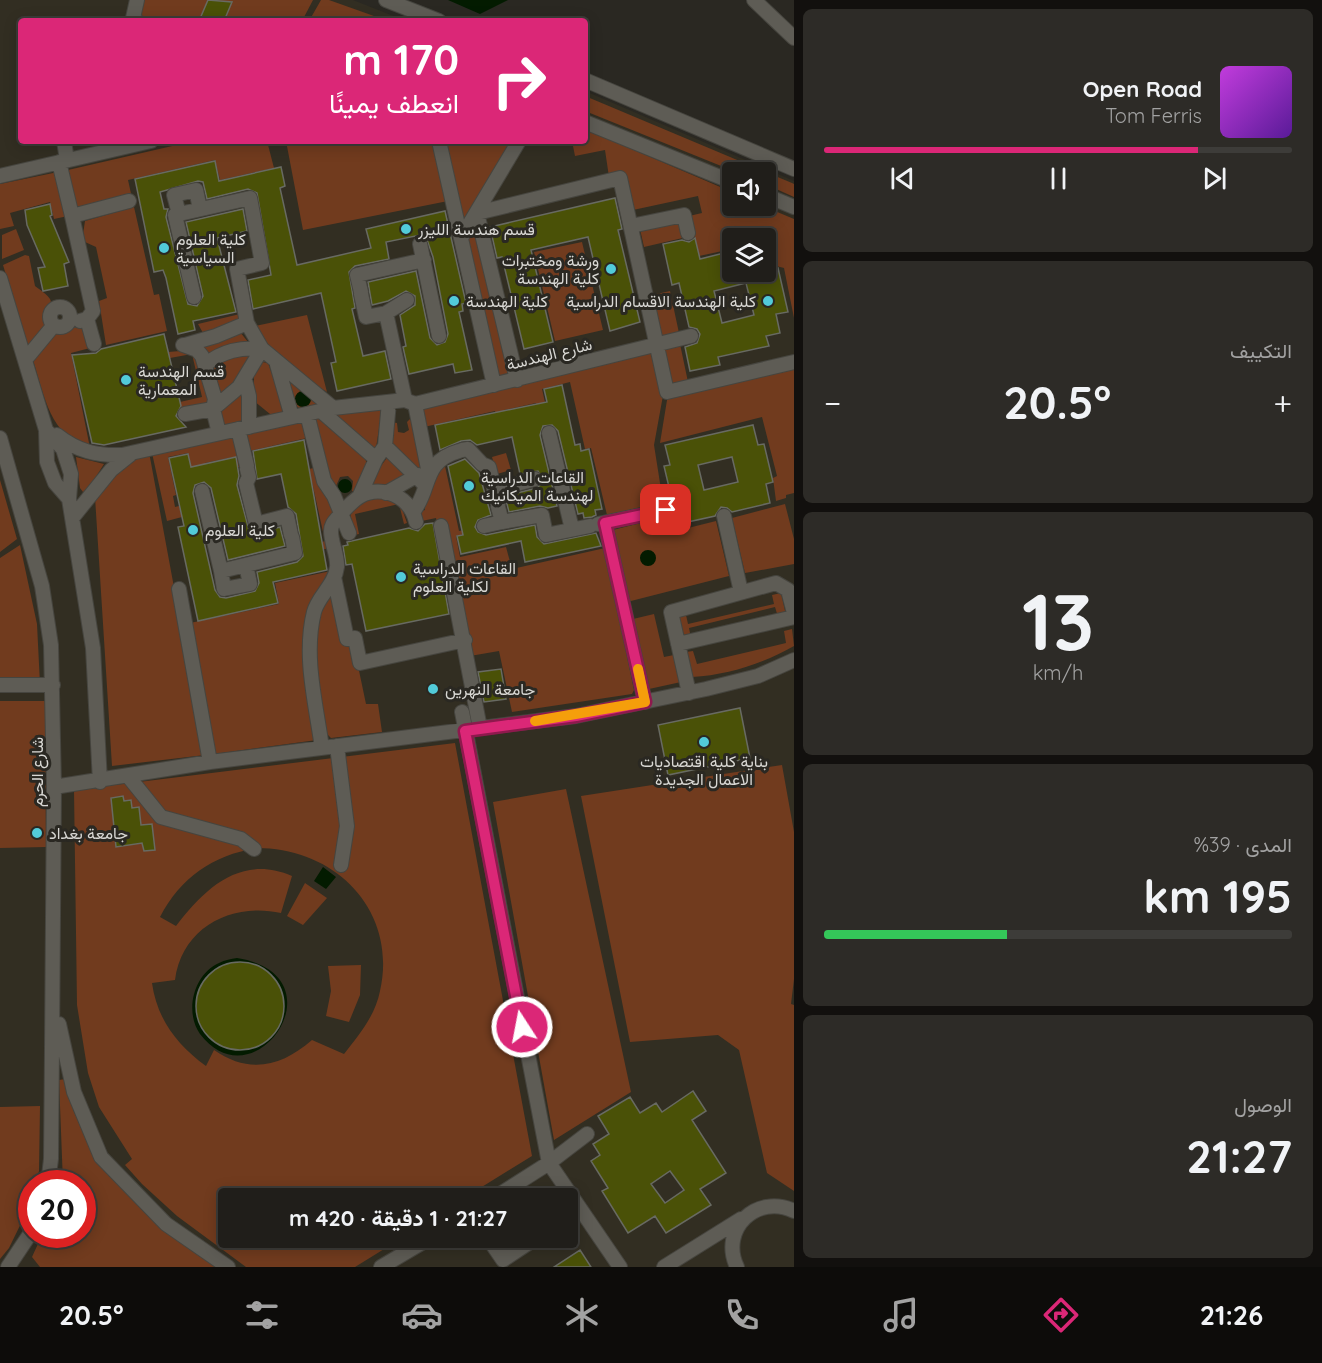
<!DOCTYPE html>
<html lang="ar">
<meta charset="utf-8">
<style>
:root{--surface:#201e1a;--page:#2d2b27;--text:#f1f3f6;--muted:#a2a2a2;--line:#3d3c39;--accent:#db2777}
body{margin:0;font-family:Quicksand,Vazirmatn,sans-serif;background:var(--page);color:var(--text);direction:rtl;height:100vh;display:flex;flex-direction:column;font-size:22px;white-space:nowrap}
*{box-sizing:border-box;margin:0}
p{font-size:20px;color:var(--muted)}
.icon{flex:none;width:33px;height:33px;fill:none;stroke:currentColor;stroke-width:2;stroke-linecap:round;stroke-linejoin:round}
.map{position:relative;flex:1;overflow:hidden;direction:ltr}
.details{display:flex;flex-direction:column;gap:9px;padding:9px;background:#12100e;width:528px}
.details>*{flex:none}
.guide{position:absolute;left:18px;top:18px;width:570px;height:126px;border-radius:6px;box-shadow:0 3px 15px #0003,0 0 0 2px var(--line);direction:rtl;background:#db2777;color:#fff;overflow:hidden}
.controls{position:absolute;left:722px;top:162px;display:grid;gap:12px}
.controls a{display:grid;place-items:center;width:54px;height:54px;border-radius:6px;background:var(--surface);box-shadow:0 3px 15px #0003,0 0 0 2px var(--line);font-size:30px}
.speed{position:absolute;left:18px;top:1170px;display:flex;gap:12px;font-size:30px;font-weight:700;text-align:center}
.speed>*{display:grid;place-content:center;width:78px;height:78px;border-radius:50%;background:var(--surface);box-shadow:0 3px 15px #0003,0 0 0 2px var(--line);line-height:1}
.speed .limit{border:9px solid #d22;background:#fff;color:#111}
.pin{position:absolute;display:grid;place-items:center;width:51px;height:51px;color:#fff;margin:-26px;border-radius:12px;box-shadow:0 3px 9px #0006}
.me{position:absolute;width:66px;margin:-33px;rotate:349deg;stroke-linejoin:round;filter:drop-shadow(0 0 4px #0008)}
.turn{display:flex;align-items:center;gap:21px;height:126px;padding:0 30px;font-size:27px}
.turn .icon{width:78px;height:78px;stroke-width:2.5}
.turn b{display:block;font-size:42px;line-height:51px}
.big{font-size:45px;font-weight:700;line-height:1.1}
.details .widget{flex:1;display:flex;flex-direction:column;justify-content:center;gap:9px;min-width:0;padding:0 21px;border-radius:9px;background:var(--page)}
.details .dial{align-items:center;gap:0}
.dial b{font-size:78px;line-height:1}
.song{display:flex;align-items:center;gap:18px}
.cover{width:72px;height:72px;border-radius:9px;background:linear-gradient(135deg,hsl(290 70% 55%),hsl(270 70% 35%))}
.played{height:6px;border-radius:3px;background:linear-gradient(90deg,var(--accent) 80%,var(--line) 80%)}
.keys{display:flex;justify-content:space-around;direction:ltr}
.heat{display:flex;justify-content:space-between;align-items:center;font-size:33px;direction:ltr}
.charge{height:9px;border-radius:4px;background:linear-gradient(90deg,#34c759 39%,var(--line) 0)}
.trip{position:absolute;left:218px;top:1188px;width:360px;height:60px;border-radius:6px;background:var(--surface);box-shadow:0 3px 15px #0003,0 0 0 2px var(--line);font-weight:700;line-height:60px;text-align:center;direction:rtl}
.tab-bar{display:flex;height:96px;justify-content:space-around;align-items:center;background:#0d0c0a;color:var(--muted)}
.tab-bar .icon{width:42px;height:42px}
.tab-bar .active{color:var(--accent)}
.tab-bar b{font-size:27px;color:var(--text)}
main{display:flex;flex:1;min-height:0}
.map>svg:first-child{display:block}
.built{fill:#322e22;fill-rule:evenodd}
.green{fill:#713b1e;fill-rule:evenodd}
.water{fill:#031b00;fill-rule:evenodd}
.lines{fill:none;stroke-linecap:round;stroke-linejoin:round}
.stream{stroke:#031b00;stroke-width:4}
.building{fill:#4a5107;stroke:#686a62;stroke-width:1.5;fill-rule:evenodd}
.minor-casing{stroke:#46453f;stroke-width:16}
.minor{stroke:#5e5c55;stroke-width:14}
.route-casing{stroke:#8e194d;stroke-width:15}
.route{stroke:#db2777;stroke-width:10}
.slow{stroke:#f59e0b;stroke-width:10}
.poi-dot{fill:#52cbd9;stroke:#2a2822;stroke-width:2}
.labels{text-anchor:middle;stroke-width:6;stroke-linejoin:round;paint-order:stroke}
.poi-label{font-size:16px;fill:#d9d8d4;stroke:#2a2822;text-anchor:start}
.street-label{font-size:16px;fill:#d9d8d4;stroke:#2a2822}
</style>
<main>
<section class="details">
<div class="widget">
<div class="song"><i class="cover"></i><div><b>Open Road</b><p>Tom Ferris</p></div></div>
<div class="played"></div>
<div class="keys"><svg class="icon" aria-label="previous" viewBox="0 0 24 24"><path d="M18 5L8 12l10 7zM5 5v14"/></svg><svg class="icon" aria-label="pause" viewBox="0 0 24 24"><path d="M8 5v14M16 5v14"/></svg><svg class="icon" aria-label="next" viewBox="0 0 24 24"><path d="M6 5l10 7-10 7zM19 5v14"/></svg></div>
</div>
<div class="widget"><p>التكييف</p>
<div class="heat"><a>−</a><b class="big">20.5°</b><a>+</a></div>
</div>
<div class="widget dial"><b>13</b><p>km/h</p></div>
<div class="widget"><p>المدى · 39%</p><b class="big">195 km</b><div class="charge"></div></div>
<div class="widget"><p>الوصول</p><b class="big">21:27</b></div>
</section>
<div class="map">
<svg width="794" height="1267" viewBox="0 0 794 1267">
<rect width="100%" height="100%" fill="#2a2822"/>
<path class="built" d="M0 0H353L406 21H21V141H585V91L794 181V1267H0ZM732 172H765V206H732ZM732 238H765V272H732ZM32 1184H82V1234H32ZM228 1198H567V1238H228Z"/>
<path class="green" d="M130 0H313L302 21H127Z
M321 0H329L388 21H309Z
M585 96 792 183 794 184V197L765 184V172H736L585 111Z
M585 129 732 192V206H763L794 219V318L784 268 776 266 770 240 732 238V249L699 256 689 216 702 213 698 196 633 210 609 177 605 150 575 156 572 141H585Z
M194 141H267L274 168 220 180 215 160 128 180 132 198 77 210 68 170Z
M286 141H434L448 201 303 230Z
M442 141H516L462 230Z
M58 172 68 216 54 219 50 202 10 213 14 226 0 229V184Z
M134 207 154 295 159 294 167 331 106 345 99 301 107 298 96 247 85 242 83 234 85 221Z
M683 219 687 237 644 247 640 229Z
M474 225 509 376 497 379 464 239Z
M16 229 24 250 2 259V235Z
M582 242 603 330 555 341 534 252Z
M25 255 29 256 35 286C40 290 47 294 50 299 56 311 38 337 32 348H28L3 265Z
M670 291 679 333 660 337 652 295Z
M240 314 243 321 203 333 198 324Z
M307 315 327 392 289 369 251 327Z
M84 323 90 348 71 353 90 448C50 437 44 395 33 360L52 330Z
M240 332 248 342 209 359 201 344Z
M680 344 688 382 670 386 662 348Z
M193 350 211 400C203 407 190 411 181 408L180 402 202 397 192 354 170 358 168 352Z
M655 352 664 390 654 445 663 502 607 515 591 448 585 449 570 382 542 389 546 407 538 409 536 403 504 410 505 416 497 418 495 411 424 427 419 405Z
M253 353 236 385 220 394 211 370 215 361Z
M262 362 268 363 285 410 280 414H270L254 401V371Z
M794 367V493L786 495V498L776 501 773 478 777 476 762 417 660 443 668 394Z
M292 382 323 403 300 409 294 404 289 385Z
M242 391 246 422 225 426 221 418 220 407Z
M337 409H382L376 448 373 449 333 415Z
M306 417 333 510 329 548 321 550 319 543 325 541 312 482 306 483 303 470 314 468 307 438 245 452 244 460 238 462 239 467H236L233 457 205 463 207 473H193L188 453 168 457 176 495 173 496 175 507 179 506 182 517 167 521 152 453Z
M319 417C337 432 362 445 369 468L356 493 352 491 353 481 348 476 340 477 336 486 331 487 314 418Z
M411 418 415 423 423 477 388 440 391 422 397 423 398 432 404 433 409 430 407 422Z
M149 452 205 755 112 766 95 497 124 464Z
M506 453 511 470 497 474 492 457Z
M389 455 412 472 388 485 373 490 370 481Z
M76 457 104 464 87 491 83 492 80 488Z
M445 466 459 531 465 530V534L456 536 460 557 506 547 512 569 605 548 634 690 632 694 512 712 499 651 470 656 456 614 436 518 417 522 415 513 425 510C423 494 433 475 445 466Z
M0 480 17 539 0 552Z
M379 498 400 503 407 523 404 524 399 504 355 514 359 534 354 535 350 512 366 501Z
M785 504 794 539V564L745 573 732 518Z
M676 514 680 530 716 521 729 576 627 602 609 531Z
M20 545 37 624 40 684 0 683V558Z
M331 571 306 628 317 740 214 754 190 623 279 604 275 583Z
M329 593 335 597 353 642 366 704H378L382 732 331 738 327 734C320 697 300 623 329 593Z
M781 593 786 615 778 617 775 607 689 628 691 638 683 640 677 617 686 615 688 624 774 604 772 595Z
M654 614 664 657 674 655 681 682 649 689 633 619Z
M792 629 794 646C762 664 728 675 692 677L686 652 693 651 697 664 786 643 784 631Z
M0 701H45L46 847 0 848Z
M455 743 532 1156 464 1198H228V1238H402L355 1267H246L177 1216 142 1184 125 1165 132 1159 99 1107 88 1073 77 1005 74 790ZM257 848C336 848 398 911 380 991 375 1016 359 1035 344 1054L312 1040C282 1066 250 1075 214 1050L206 1066C177 1045 157 1019 152 983L175 980C182 927 232 902 281 913L292 876C241 854 205 888 176 926L160 917C181 877 213 855 257 848Z
M782 765 794 832V979L791 1004 794 1005V1191L767 1173 739 1050 718 1035 630 1042 581 796Z
M566 789 631 1092 554 1140 493 802Z
M305 883 327 898 303 925 287 916Z
M361 965 360 995 349 1022 326 1016 331 991 328 966Z
M65 1079 74 1112 102 1165 217 1267H40L32 1257 42 1235 82 1234V1184L63 1183 59 1080Z
M40 1106 39 1171 36 1183 32 1184 31 1203 9 1248 0 1259V1107Z"/>
<path class="water" d="M448 0H508L480 14Z
M295 399a8 8 0 1 1 16 0a8 8 0 1 1-16 0Z
M338 486a7 7 0 1 1 14 0a7 7 0 1 1-14 0Z
M640 558a8 8 0 1 1 16 0a8 8 0 1 1-16 0Z
M323 867 336 877 326 889 314 881Z
M237 958C344 975 255 1106 200 1034 184 1011 194 974 219 963 225 960 231 959 237 958ZM238 972C262 976 278 992 271 1017 269 1024 263 1031 257 1035 211 1058 181 987 238 972Z"/>
<g class="lines">
<path class="stream" d="M27 1228 32 1219"/>
</g>
<path class="building" d="M208 0 232 2 224 21H199Z
M215 161 219 181 281 167 285 186 280 188 297 265 371 248 366 229 445 211 466 303 462 304 463 311 459 312 472 370 455 373 453 364 409 374 403 347 406 346 400 315 415 305V296L406 291 388 301 372 305 368 282 416 271 430 338 437 345 445 342 448 334 433 257 425 234 386 242 389 259 355 266 349 272 355 308 352 309 363 356 385 351 391 379 337 391 331 363 336 362 321 293 253 309 248 280 271 275 257 193 248 189 207 199 203 182 198 181 160 192 164 209H168L166 217 188 304 197 306 203 296 186 222 243 209 247 231 217 238 236 312 193 321 195 330 178 334 166 278 163 270 154 272 135 179Z
M615 198 622 229 618 230 640 322 610 331 588 237 531 250 553 342 524 349 502 257 497 258 490 227Z
M50 204 52 215 50 216 69 262 64 264 68 286 43 291 38 268 45 267 27 225 25 210Z
M695 238 700 259 732 251V272H765L778 268 788 312 776 314 780 333 766 336 769 346 718 357 720 365 690 371 685 347 697 343 700 334 697 329 689 327 679 283 672 285 663 244 682 240 689 242ZM746 283 754 315 722 323 714 291Z
M164 334 181 406 176 416 186 427 104 445 92 443 72 355 96 353 101 349Z
M562 385 575 445 580 444 581 451 589 449 602 509 595 510 596 515 592 517 584 518 583 513 578 514 558 431 552 425 543 426 540 435 557 506 548 508 540 506 509 512 505 496 537 488 544 481 538 471 520 474 512 437 477 445 470 440 461 441 440 450 435 425 547 402 544 389Z
M753 425 758 445 764 444 773 482 766 484 770 503 732 512 727 508 721 507 715 516 683 523 679 502 673 504 664 466 670 465 665 445ZM732 457 738 482 704 490 698 465Z
M304 440 327 570 273 582 278 603 198 621 178 527 184 526 169 458 188 454 191 467 236 457 239 476 237 485 249 530 258 533 280 527 285 546 228 560 211 488 204 482 195 485 193 493 215 590 220 597 226 598 255 591 259 583 257 572 297 562 303 556 296 514 288 507 281 474 257 479 253 451Z
M465 459 479 473 491 515 478 520 475 527 478 532 486 535 535 525 537 537 544 544 596 533 601 546 525 562 521 541 461 554 457 536 463 535 448 466Z
M433 523 449 614 366 631 352 564 346 565 343 546 348 545 347 542 409 528 418 531 425 524Z
M501 669 506 699 484 702 478 672Z
M740 708 750 758 668 775 658 725Z
M123 796 124 801 131 800 132 808 139 807 141 825 152 824 155 850 144 851 142 843 116 847 111 798Z
M196 1006a44 44 0 1 1 88 0a44 44 0 1 1-88 0Z
M693 1091 706 1111 692 1120 726 1173 700 1189 711 1205 666 1233 655 1216 628 1233 602 1191 608 1188 591 1161 600 1155 593 1144 609 1134 598 1116 630 1097 640 1113 656 1103 662 1112ZM670 1171 684 1190 665 1203 651 1184Z
M580 1250 591 1267H554Z"/>
<g class="lines">
<defs>
<path id="minor" d="M137 0 133 18 137 21
M386 0 439 21
M754 0 794 38
M585 80 794 169
M585 122 732 182
M64 141 67 160
M439 141 494 385
M59 162 72 216 129 201
M0 176 151 141
M765 195 794 207
M477 213 620 178 667 392 794 362
M477 213 517 380
M179 214 174 195 196 190 200 209
M72 216 93 311 87 319
M631 226 684 215 688 233
M461 238 519 141
M420 244 439 336
M0 278 46 430 47 462 55 483 69 499
M361 292 357 275 424 260
M361 294 366 317 386 313 407 300
M194 297 175 215 250 198 262 263 237 269 247 323 262 349 333 408 405 400 415 404
M50 317a10 10 0 1 1 20 0a10 10 0 1 1-20 0Z
M386 313 405 400
M80 321 87 319 94 344
M183 345 197 350 202 356 215 399 213 409 219 433
M185 345 216 336 247 323
M25 360 54 325
M276 361 292 417
M245 380 249 396V427
M415 404 691 336
M415 404 429 474
M321 411 376 459
M185 414 213 409 239 387 262 349C240 347 223 351 206 364
M307 414 324 481 334 496 349 533
M238 429 247 466
M46 430 63 449 71 474 69 499 93 648 100 782
M549 433 572 529
M57 435C77 451 97 456 122 455L333 408
M0 438 42 586 51 645 54 787 52 1048 51 1159 48 1184
M385 446 424 484
M462 450 468 449 482 464 489 467 498 504
M247 469 249 477 246 483 256 524 287 516 291 535
M494 490 535 479
M202 491 221 571 295 553 292 537
M386 493 418 475
M360 495 376 459 385 446 389 402
M498 507 502 522 542 515 546 535 590 526
M413 512C432 489 421 462 459 451
M724 516 741 592
M73 517 111 470 131 454
M605 523 645 702
M598 524 666 510
M441 526 480 728
M484 526 502 522
M221 571 224 589 250 584 246 565
M334 577 347 639 355 638 360 663 465 640
M179 589 210 762
M678 644 794 617
M0 685H53
M689 693 671 612 776 583 788 590 794 613
M462 712 549 1163 494 1198
M337 746 347 826 341 865
M322 748C316 704 303 656 314 612 318 596 335 585 337 567 338 556 331 543 331 531 331 524 335 521 339 516 353 500 365 487 389 493 403 497 413 508 416 522
M128 776 161 817 241 839 254 849
M54 787 210 762 576 716 706 689 758 676 794 660
M59 1024 74 1092 101 1157 166 1224 228 1267
M587 1134 549 1163 620 1267
M488 1238 503 1260 536 1238
M8 1267 32 1231
M381 1267 430 1238
M664 1267 741 1219
M737 1267C719 1229 757 1193 794 1211"/>
</defs>
<use href="#minor" class="minor-casing"/>
<use href="#minor" class="minor"/>
</g>
<g class="lines">
<defs>
<path id="route" d="M522 1027 465 731 576 716 645 702 605 523 666 510"/>
</defs>
<use href="#route" class="route-casing"/>
<use href="#route" class="route"/>
<path class="slow" d="M535 721 645 702 638 669"/>
</g>
<g class="poi-dot">
<circle cx="406" cy="229" r="6"/>
<circle cx="164" cy="248" r="6"/>
<circle cx="611" cy="269" r="6"/>
<circle cx="454" cy="301" r="6"/>
<circle cx="768" cy="301" r="6"/>
<circle cx="126" cy="380" r="6"/>
<circle cx="469" cy="486" r="6"/>
<circle cx="193" cy="530" r="6"/>
<circle cx="401" cy="577" r="6"/>
<circle cx="433" cy="689" r="6"/>
<circle cx="704" cy="742" r="6"/>
<circle cx="37" cy="833" r="6"/>
</g>
<g class="labels">
<g class="poi-label">
<text x="418" y="235">قسم هندسة الليزر</text>
<text x="176" y="245">كلية العلوم<tspan x="176" dy="18">السياسية</tspan></text>
<text x="599" y="266" text-anchor="end">ورشة ومختبرات<tspan x="599" dy="18">كلية الهندسة</tspan></text>
<text x="466" y="307">كلية الهندسة</text>
<text x="756" y="307" text-anchor="end">كلية الهندسة الاقسام الدراسية</text>
<text x="138" y="377">قسم الهندسة<tspan x="138" dy="18">المعمارية</tspan></text>
<text x="481" y="483">القاعات الدراسية<tspan x="481" dy="18">لهندسة الميكانيك</tspan></text>
<text x="205" y="536">كلية العلوم</text>
<text x="413" y="574">القاعات الدراسية<tspan x="413" dy="18">لكلية العلوم</tspan></text>
<text x="445" y="695">جامعة النهرين</text>
<text x="704" y="767" text-anchor="middle">بناية كلية اقتصاديات<tspan x="704" dy="18">الاعمال الجديدة</tspan></text>
<text x="49" y="839">جامعة بغداد</text>
</g>
<g class="street-label">
<text transform="translate(549 354) rotate(-14)" y="6">شارع الهندسة</text>
<text transform="translate(37 772) rotate(-90)" y="6">شارع الحرم</text>
</g>
</g>
</svg>
<div class="controls">
<a><svg class="icon" aria-label="sound" viewBox="0 0 24 24"><path d="M4 9h4l5-4v14l-5-4H4zM17 9q2 3 0 6"/></svg></a>
<a><svg class="icon" aria-label="layers" viewBox="0 0 24 24"><path d="M12 4l9 5-9 5-9-5zM3 14l9 5 9-5"/></svg></a>
</div>
<div class="speed"><div class="limit">20</div></div>
<div class="pin" style="left:666px;top:510px;background:#d93025"><svg class="icon" aria-label="arrive" viewBox="0 0 24 24"><path d="M6 21V4h12l-3 4 3 4H6"/></svg></div>
<svg class="me" style="left:522px;top:1027px" viewBox="-20 -20 40 40"><circle r="17" fill="#db2777" stroke="#fff" stroke-width="3"/><path d="M0-11L8 9 0 5-8 9z" fill="#fff"/></svg>
<div class="trip">21:27 · 1 دقيقة · 420 m</div>
<div class="guide">
<div class="turn"><svg class="icon" aria-label="right" viewBox="0 0 24 24"><path d="M7 20v-9h11M14 6l5 5-5 5"/></svg><div><b>170 m</b>انعطف يمينًا</div></div>
</div>
</div>
</main>
<nav class="tab-bar">
<b>21:26</b>
<svg class="icon active" aria-label="directions" viewBox="0 0 24 24"><path d="M12 3l9 9-9 9-9-9zM9 14v-3h6M13 9l2 2-2 2"/></svg>
<svg class="icon" aria-label="music" viewBox="0 0 24 24"><path d="M9 18V5l10-2v13"/><circle cx="6" cy="18" r="3"/><circle cx="16" cy="16" r="3"/></svg>
<svg class="icon" aria-label="phone" viewBox="0 0 24 24"><path d="M5 4h4l2 5-3 2q2 4 5 5l2-3 5 2v4C11 20 4 13 5 4z"/></svg>
<svg class="icon" aria-label="climate" viewBox="0 0 24 24"><path d="M12 3v18M4 7l16 10M4 17L20 7"/></svg>
<svg class="icon" aria-label="car" viewBox="0 0 24 24"><path d="M5 17H2v-5l4-1 3-4h7l3 4 3 1v5h-3M9 17h6M6 11h13"/><circle cx="7" cy="17" r="2"/><circle cx="17" cy="17" r="2"/></svg>
<svg class="icon" aria-label="filters" viewBox="0 0 24 24"><path d="M4 7h16M4 17h16"/><circle cx="9" cy="7" r="2"/><circle cx="15" cy="17" r="2"/></svg>
<b>20.5°</b>
</nav>
